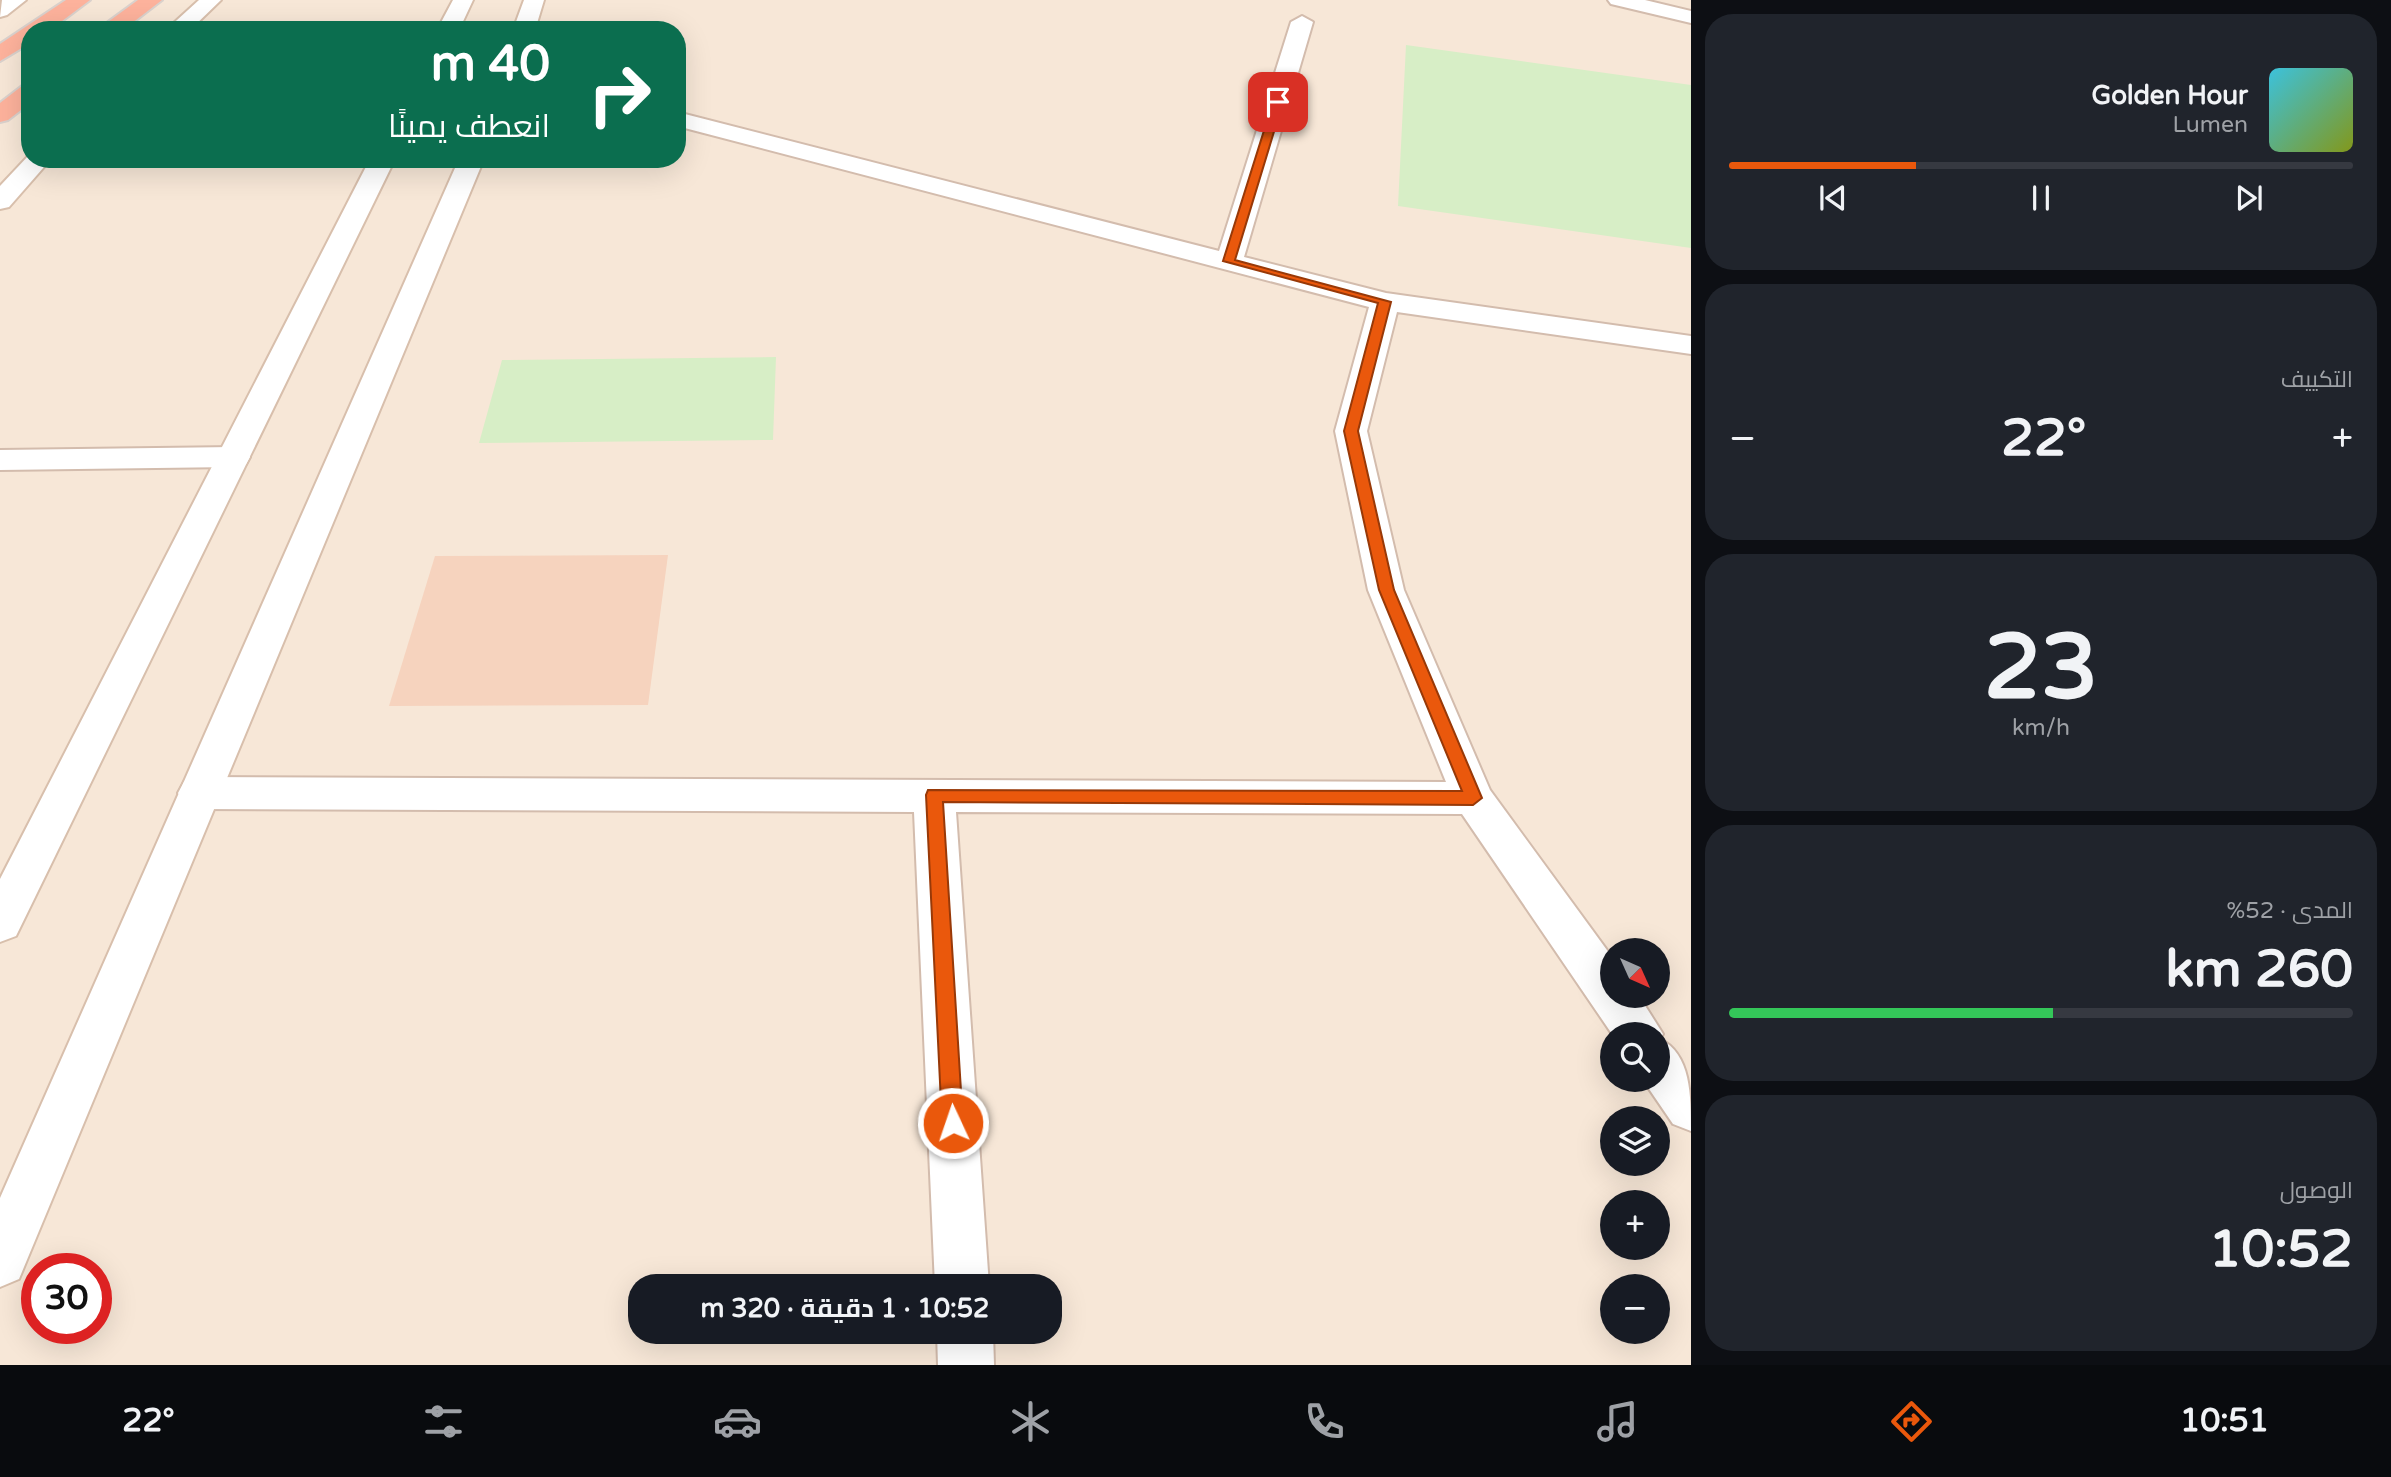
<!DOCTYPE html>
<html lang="ar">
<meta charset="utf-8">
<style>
:root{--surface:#171b24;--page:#20242c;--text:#f1f3f6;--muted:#9ea1a6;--line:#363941;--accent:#ea580c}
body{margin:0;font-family:"Varela Round",Cairo,sans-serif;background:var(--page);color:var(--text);direction:rtl;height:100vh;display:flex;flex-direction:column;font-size:26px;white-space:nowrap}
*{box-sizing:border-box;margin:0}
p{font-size:23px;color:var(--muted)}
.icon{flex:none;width:38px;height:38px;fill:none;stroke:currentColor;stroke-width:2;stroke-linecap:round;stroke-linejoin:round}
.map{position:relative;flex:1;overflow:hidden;direction:ltr}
.panel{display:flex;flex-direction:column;gap:14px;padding:14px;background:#0d0f14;width:700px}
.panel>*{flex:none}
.hud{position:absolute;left:21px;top:21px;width:665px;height:147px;border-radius:28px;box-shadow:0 7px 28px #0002;direction:rtl;background:#0b6e4f;color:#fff;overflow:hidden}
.needle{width:46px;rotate:135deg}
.buttons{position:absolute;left:1600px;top:938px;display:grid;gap:14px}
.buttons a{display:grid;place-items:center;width:70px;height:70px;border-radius:50%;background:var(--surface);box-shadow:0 7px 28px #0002;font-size:35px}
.speed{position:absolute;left:21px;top:1253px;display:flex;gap:14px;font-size:35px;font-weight:700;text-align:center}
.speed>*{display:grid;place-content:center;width:91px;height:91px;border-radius:50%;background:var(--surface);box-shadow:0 7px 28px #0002;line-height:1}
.speed .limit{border:10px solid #d22;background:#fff;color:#111}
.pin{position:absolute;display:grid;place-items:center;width:60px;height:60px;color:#fff;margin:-30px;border-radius:14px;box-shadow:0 4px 10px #0006}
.me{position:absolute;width:77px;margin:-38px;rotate:357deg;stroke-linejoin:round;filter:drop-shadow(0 0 5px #0008)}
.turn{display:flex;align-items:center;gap:24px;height:147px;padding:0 21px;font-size:32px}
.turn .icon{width:91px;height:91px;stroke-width:2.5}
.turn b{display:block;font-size:49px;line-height:60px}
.big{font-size:52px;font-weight:700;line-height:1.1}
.panel .card{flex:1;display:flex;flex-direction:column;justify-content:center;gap:10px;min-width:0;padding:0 24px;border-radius:28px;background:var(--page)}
.panel .dial{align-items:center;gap:0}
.dial b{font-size:91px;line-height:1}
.song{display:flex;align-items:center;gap:21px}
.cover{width:84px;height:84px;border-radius:10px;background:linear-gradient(135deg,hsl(190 70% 55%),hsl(70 70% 35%))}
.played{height:7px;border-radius:4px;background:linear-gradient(90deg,var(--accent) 30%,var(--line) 30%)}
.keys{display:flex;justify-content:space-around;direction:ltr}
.heat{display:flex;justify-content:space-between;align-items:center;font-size:38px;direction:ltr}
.charge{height:10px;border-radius:5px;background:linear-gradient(90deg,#34c759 52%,var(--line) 0)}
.trip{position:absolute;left:628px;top:1274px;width:434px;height:70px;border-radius:28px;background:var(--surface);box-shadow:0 7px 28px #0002;font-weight:700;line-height:70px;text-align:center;direction:rtl}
.dock{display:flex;height:112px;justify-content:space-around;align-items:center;background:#090b0e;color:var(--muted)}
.dock .icon{width:49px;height:49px}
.dock .active{color:var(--accent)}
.dock b{font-size:32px;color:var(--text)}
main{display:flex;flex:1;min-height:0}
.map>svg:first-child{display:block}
.residential{fill:#f7e7d7;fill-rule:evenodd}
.green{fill:#d7eec6}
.building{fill:#f6d3be}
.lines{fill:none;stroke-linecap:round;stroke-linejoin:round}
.street-casing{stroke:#d3bcad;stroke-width:4}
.secondary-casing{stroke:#d8bfac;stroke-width:4}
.highway-casing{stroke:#dad1cc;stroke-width:4}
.street{fill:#fff;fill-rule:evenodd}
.secondary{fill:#fff;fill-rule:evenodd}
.highway{fill:#fdb29c;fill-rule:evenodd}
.route{fill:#ea580c;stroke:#983908;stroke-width:2}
</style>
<main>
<section class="panel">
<div class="card">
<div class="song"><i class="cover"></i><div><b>Golden Hour</b><p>Lumen</p></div></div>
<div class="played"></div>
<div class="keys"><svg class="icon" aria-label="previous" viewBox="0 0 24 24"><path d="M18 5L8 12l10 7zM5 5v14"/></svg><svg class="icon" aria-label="pause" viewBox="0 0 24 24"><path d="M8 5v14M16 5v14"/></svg><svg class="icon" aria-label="next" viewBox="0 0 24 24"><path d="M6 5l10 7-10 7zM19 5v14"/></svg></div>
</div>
<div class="card"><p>التكييف</p>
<div class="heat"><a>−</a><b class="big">22°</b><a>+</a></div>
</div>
<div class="card dial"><b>23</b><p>km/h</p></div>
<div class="card"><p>المدى · 52%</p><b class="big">260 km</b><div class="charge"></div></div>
<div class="card"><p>الوصول</p><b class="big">10:52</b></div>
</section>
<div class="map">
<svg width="1691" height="1365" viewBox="0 0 1691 1365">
<rect width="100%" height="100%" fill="#fef5ea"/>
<path class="residential" d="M0 0H1691V1365H0ZM30 30H677V159H30ZM1612 950H1657V996H1612ZM1612 1034H1657V1080H1612ZM1612 1118H1657V1164H1612ZM1612 1202H1657V1248H1612ZM37 1269H96V1328H37ZM640 1286H1050V1332H640ZM1612 1286H1657V1332H1612Z"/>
<path class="green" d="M1406 45 1691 85V248L1398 206Z
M776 357 773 440 479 443 502 360Z"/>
<path class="building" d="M668 555 648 705 389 706 435 556Z"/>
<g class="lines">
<defs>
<path id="street" d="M1608 0H1645L1691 11V23L1611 4Z
M1302 16 1313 22 1244 257 1386 293 1691 336V354L1397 312 1367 431 1404 590 1490 790 1612 957V996H1639L1663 1034 1660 1039C1691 1054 1691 1096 1691 1131L1673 1124 1643 1080H1657V1034H1612L1462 814 956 812 989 1286H935L914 812 199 809 184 804 178 793 184 782 199 777 1446 782 1368 590 1335 431 1369 307 677 126V112L1219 251 1291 22Z
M234 447 246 450 250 457 246 464 234 467 0 470V450Z
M937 1332H993L994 1365H938Z"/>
<path id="secondary" d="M2 0H26L7 15 0 17Z
M199 0H221L190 30H166Z
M453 0H473L459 30H437Z
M524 0H544L535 30H513Z
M30 154V159H51L9 207 0 209V186Z
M370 159H395L16 936 0 942V879Z
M459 159H484L19 1279 0 1287V1198Z"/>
<path id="highway" d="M66 0H90L50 30H30V43L0 61V44Z
M138 0H162L123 30H97Z
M30 84V103L8 120 0 122V103L22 86Z"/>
</defs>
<use href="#street" class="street-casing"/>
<use href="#secondary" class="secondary-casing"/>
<use href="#highway" class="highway-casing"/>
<use href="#street" class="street"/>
<use href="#secondary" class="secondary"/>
<use href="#highway" class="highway"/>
</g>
<path class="route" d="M1278 99 1283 102 1235 260 1391 302 1358 431 1394 590 1482 798 1473 805 943 802 963 1123 960 1130 953 1132 945 1130 942 1123 926 795 928 790 1462 791 1379 590 1344 431 1378 303 1223 261 1273 102Z"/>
</svg>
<div class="buttons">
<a><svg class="needle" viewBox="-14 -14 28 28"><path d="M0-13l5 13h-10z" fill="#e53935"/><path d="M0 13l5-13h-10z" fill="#9ea1a6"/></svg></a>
<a><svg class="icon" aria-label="search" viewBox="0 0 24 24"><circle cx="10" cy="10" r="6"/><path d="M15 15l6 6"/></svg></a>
<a><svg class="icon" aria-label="layers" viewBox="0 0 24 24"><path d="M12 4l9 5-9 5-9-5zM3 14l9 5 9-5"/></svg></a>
<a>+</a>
<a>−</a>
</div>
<div class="speed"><div class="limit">30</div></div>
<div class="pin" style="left:1278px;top:102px;background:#d93025"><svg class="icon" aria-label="arrive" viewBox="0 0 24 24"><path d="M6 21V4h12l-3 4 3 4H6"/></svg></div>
<svg class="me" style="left:953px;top:1123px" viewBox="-20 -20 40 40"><circle r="17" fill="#ea580c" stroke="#fff" stroke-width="3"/><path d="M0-11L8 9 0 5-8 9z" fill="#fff"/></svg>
<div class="trip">10:52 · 1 دقيقة · 320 m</div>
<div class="hud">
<div class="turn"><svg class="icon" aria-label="right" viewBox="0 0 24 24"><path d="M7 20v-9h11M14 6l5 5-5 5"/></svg><div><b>40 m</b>انعطف يمينًا</div></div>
</div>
</div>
</main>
<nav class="dock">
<b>10:51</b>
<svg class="icon active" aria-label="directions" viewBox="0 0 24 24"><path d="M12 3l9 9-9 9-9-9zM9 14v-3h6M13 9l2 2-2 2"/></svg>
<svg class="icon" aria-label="music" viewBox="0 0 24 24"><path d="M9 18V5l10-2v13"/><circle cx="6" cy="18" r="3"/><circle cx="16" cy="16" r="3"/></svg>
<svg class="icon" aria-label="phone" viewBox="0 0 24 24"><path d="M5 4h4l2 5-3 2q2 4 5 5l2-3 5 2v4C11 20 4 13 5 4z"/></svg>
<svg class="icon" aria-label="climate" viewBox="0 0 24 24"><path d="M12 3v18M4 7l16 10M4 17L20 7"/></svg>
<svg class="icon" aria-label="car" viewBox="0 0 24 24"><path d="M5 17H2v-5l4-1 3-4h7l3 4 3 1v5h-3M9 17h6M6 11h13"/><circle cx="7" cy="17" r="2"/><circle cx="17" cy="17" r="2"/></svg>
<svg class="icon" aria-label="filters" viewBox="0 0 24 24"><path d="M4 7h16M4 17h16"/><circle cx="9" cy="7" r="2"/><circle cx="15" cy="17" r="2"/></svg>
<b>22°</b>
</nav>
